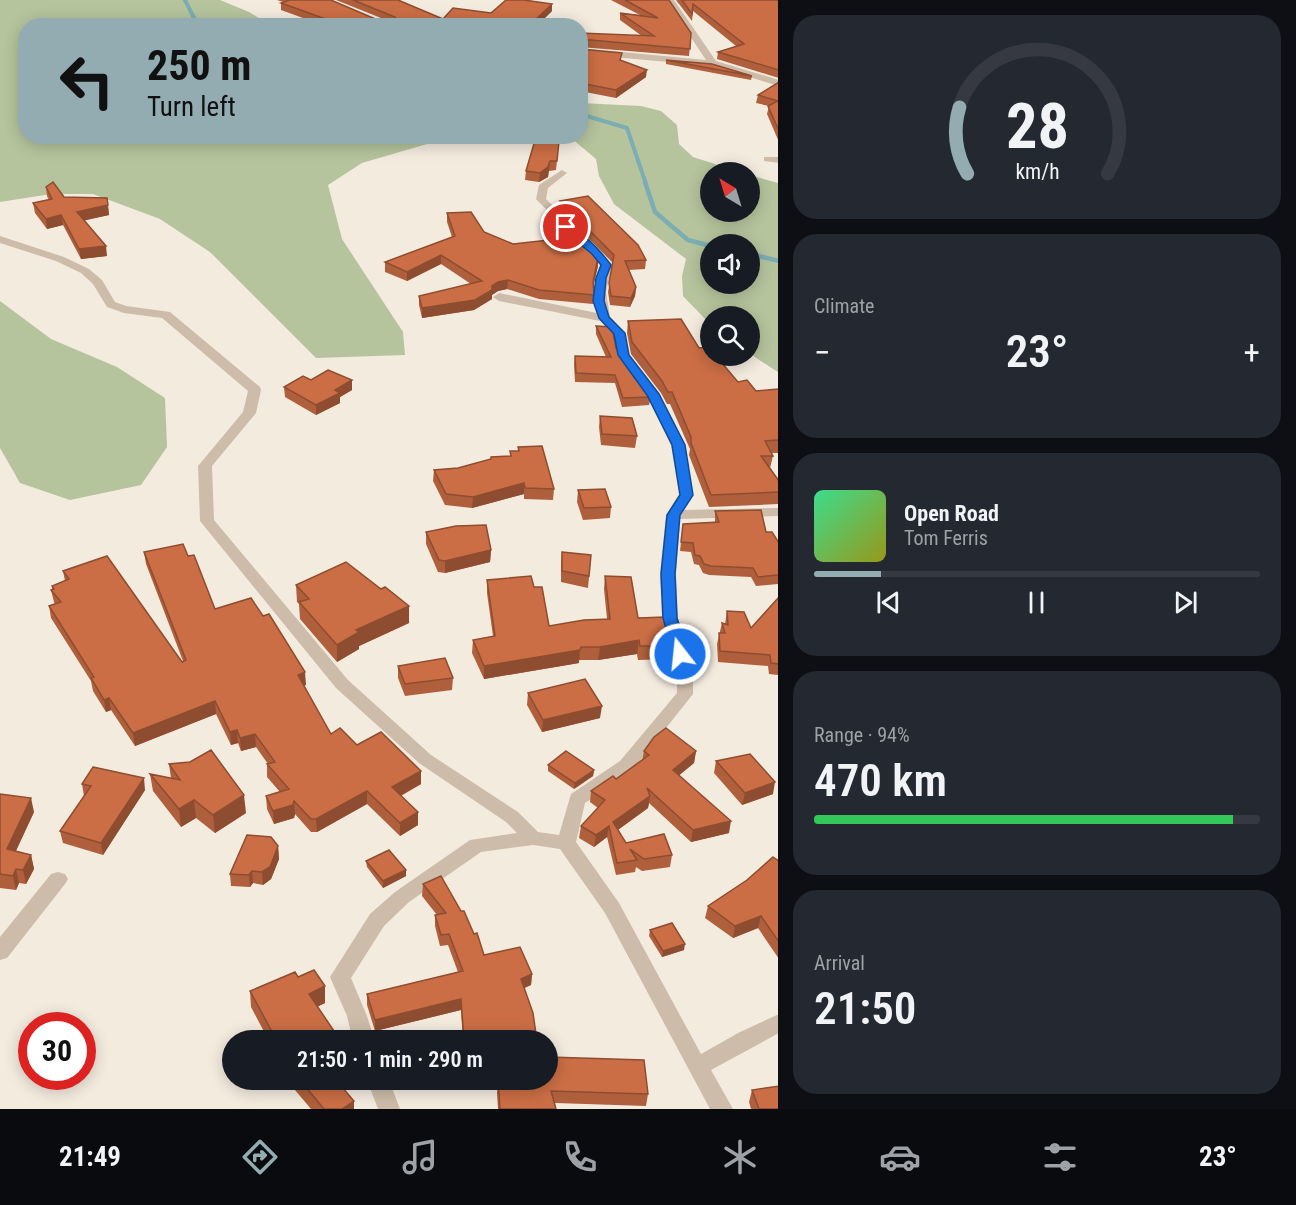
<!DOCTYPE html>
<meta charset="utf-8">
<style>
:root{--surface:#171b24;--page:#242831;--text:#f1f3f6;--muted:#9ea1a6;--line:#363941;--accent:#92acb2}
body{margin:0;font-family:"Roboto Condensed",sans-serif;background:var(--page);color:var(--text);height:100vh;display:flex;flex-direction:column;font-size:22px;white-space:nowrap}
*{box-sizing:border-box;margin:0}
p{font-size:20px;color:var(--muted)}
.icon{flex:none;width:33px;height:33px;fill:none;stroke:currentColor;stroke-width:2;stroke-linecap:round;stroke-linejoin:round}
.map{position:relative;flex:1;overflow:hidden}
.details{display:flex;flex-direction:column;gap:15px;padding:15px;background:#0d0f14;width:518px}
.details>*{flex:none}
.banner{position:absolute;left:18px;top:18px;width:570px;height:126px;border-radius:24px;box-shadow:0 3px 15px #0003;background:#92acb2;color:#111;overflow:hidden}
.needle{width:39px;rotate:322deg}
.buttons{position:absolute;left:700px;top:162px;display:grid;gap:12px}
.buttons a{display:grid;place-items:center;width:60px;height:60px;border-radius:50%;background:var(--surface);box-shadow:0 3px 15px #0003;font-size:30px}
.speed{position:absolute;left:18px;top:1012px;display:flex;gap:12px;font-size:30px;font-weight:700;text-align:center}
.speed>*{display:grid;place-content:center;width:78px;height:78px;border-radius:50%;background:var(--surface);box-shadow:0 3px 15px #0003;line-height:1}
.speed .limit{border:9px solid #d22;background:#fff;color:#111}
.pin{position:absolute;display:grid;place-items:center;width:51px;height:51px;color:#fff;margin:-26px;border:3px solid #fff;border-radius:50%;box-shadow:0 2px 6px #0007}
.me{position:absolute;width:66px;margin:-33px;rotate:344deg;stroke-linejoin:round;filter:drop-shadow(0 0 4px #0008)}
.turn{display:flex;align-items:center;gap:21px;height:126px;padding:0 30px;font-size:27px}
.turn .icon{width:78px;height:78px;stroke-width:2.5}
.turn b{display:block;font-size:42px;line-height:51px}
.big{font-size:45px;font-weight:600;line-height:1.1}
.details .card{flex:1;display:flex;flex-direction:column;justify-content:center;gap:9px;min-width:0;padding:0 21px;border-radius:24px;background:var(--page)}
.details .dial{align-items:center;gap:0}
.dial svg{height:156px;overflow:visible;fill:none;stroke:var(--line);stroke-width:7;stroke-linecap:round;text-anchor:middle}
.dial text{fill:var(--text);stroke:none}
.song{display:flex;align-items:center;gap:18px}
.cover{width:72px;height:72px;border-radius:9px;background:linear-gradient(135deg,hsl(150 70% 55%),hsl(60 70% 35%))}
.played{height:6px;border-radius:3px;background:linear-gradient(90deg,var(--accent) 15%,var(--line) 15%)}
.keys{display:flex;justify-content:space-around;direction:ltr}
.heat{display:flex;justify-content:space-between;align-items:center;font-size:33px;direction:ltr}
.charge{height:9px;border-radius:4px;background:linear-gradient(90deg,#34c759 94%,var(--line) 0)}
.trip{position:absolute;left:222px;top:1030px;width:336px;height:60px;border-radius:30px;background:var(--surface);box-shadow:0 3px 15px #0003;font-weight:600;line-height:60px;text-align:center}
.menu{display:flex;height:96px;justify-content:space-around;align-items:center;background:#090b0e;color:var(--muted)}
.menu .icon{width:42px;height:42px}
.menu .current{color:var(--accent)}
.menu b{font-size:27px;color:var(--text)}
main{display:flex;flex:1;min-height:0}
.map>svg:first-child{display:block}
.green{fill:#b5c49d;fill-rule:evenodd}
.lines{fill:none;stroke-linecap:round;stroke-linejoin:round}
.stream-far1{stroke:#7cadb2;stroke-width:4}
.stream{stroke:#7cadb2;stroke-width:4.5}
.minor{fill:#cdbca9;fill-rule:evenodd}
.wall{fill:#af5f3b}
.shaded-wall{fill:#8e4d30}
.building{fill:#cb6e45;stroke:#8e4d30;stroke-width:1.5}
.route{fill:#1a73e8;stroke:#114b97;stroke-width:1.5}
</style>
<main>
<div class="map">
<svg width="779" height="1109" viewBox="0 0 779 1109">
<rect width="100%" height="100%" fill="#f4ebdf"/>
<path class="green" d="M0 0H220L249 12 270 25 26 26V136L451 137 362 163 328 185 342 239 403 332 405 355 316 358 210 252 160 219 93 194H51L0 202Z
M581 103 641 106 661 111 677 125 679 144 693 157 740 172H711V212H750V175L778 183V372L750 354V316H711V325L683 296 682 276 686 259 614 204 599 176 596 159 571 138 562 137 580 136ZM711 244H750V284H711Z
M0 301 51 339 117 367 165 398 167 447 141 485 70 500 20 483 0 448Z"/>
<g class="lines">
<path class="stream-far1" d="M185 0 198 26
M580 114 627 128 646 184
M243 136 249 140 272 136"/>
<path class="stream" d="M645 182 655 212 688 240 711 246
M750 254 779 261"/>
<path class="minor" d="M666 0H674L716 61 779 80V86L712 66 580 54V48L706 60Z
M764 157H779V163L764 161Z
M562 170 567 173 548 188 546 199 612 265 606 292 610 317 625 333 629 355 659 394 685 445 693 494 683 510 779 508V516L680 519 676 574 678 618 693 671V694L632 771 585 803 576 842 619 903 701 1054 740 1032 779 1014V1033L711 1070 733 1109H710L605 913 560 849 533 845 481 852 409 902 384 926 351 978 367 1016 375 1041H353L347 1016 330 977 370 914 395 892 470 840 517 833 506 822 419 763 336 688 200 521 198 466 243 412 248 391 162 318 124 313 107 307 93 284 81 273 56 261 0 243V236L64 257 89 269 102 280 115 302 126 306 170 312 260 387 261 390 256 413 212 466 214 520 348 680 431 755 518 812 538 832 559 835 571 794 620 761 677 693V671L662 618 660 574 666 515 679 494 671 445 647 395 617 355 613 334 600 321 499 301 493 297 499 293 597 313 594 292 600 265 536 199 539 185Z
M58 872 65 874 68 879 65 884 7 958 0 960V937L51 874Z
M367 1080H389L400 1109H378Z"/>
</g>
<path class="wall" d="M277 0H331L380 21 386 20 336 0H398L443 19 491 13 552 11 538 24 570 26H325L281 10V3L283 2Z
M611 0H669L691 33 689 56 580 47V33L642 36 620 20V13L640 15Z
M676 0H779V78L717 59 718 52 736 46 693 11 692 21Z
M580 49 622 61 646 77 616 98 580 91Z
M666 60 752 76 751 80 666 64Z
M779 82V142L767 114 769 106 756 103 758 95Z
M559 141 556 170 549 171 548 177 539 182 525 180 526 171Z
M46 187 64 197 107 198 109 215 84 220 107 256 81 259 63 225 47 229 35 213 33 203 49 200 47 196Z
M560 201 646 260 645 269 629 270 636 287 635 296 630 307 610 305 608 292 613 263 560 210Z
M447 213 484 232 513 244 598 266 593 286 594 295 593 304 539 299 507 289 498 291 492 295V299L474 310 422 318 419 305V296L471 284 441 264 407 281 385 272V262L452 237 447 222Z
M628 321 699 348 738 382 756 391 779 389V453H771L773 456 770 468 779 481V504L709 507 689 455 690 449 670 404H667L661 393 631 354 627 333Z
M596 326 616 348 651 397 649 405 622 407 615 383 575 382 574 364 575 356 606 357 596 334Z
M311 380 352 390 340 397V403L316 415 285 397 284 387Z
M600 416 637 436 635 448 601 445 599 427Z
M518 447 554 489 553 500 524 499V494L472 508 445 505 433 481 434 470 458 468 510 456V451H518Z
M578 490 611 507 610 518 583 520 577 502Z
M715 511 766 532 779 543V584L756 586 751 577 709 575 703 573 699 565 694 564 691 552 680 551 683 524 715 522Z
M426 532 491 550 490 562 445 573 438 572 426 544Z
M144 552 188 556 215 609 306 685 304 686 331 734 357 745 421 784 401 796 418 825 400 836 367 804 317 832H311L295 814 294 818 274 824 267 809 266 796 280 792 267 777V764H268L256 747 241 751 238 743 231 745 216 714 135 746 111 710 106 712 93 691 91 681 51 618 49 606 55 604 54 602 51 590 52 589V586L65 581 63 571 182 662 183 661 146 564Z
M562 552 591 555 588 588 561 582V563Z
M605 576 638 618 673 646 671 659 638 660 637 654 598 660H579V663L484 679 472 653 473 640 493 636 487 593V580L534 587 549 626 607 619 604 589Z
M296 585 409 623 359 646V649L337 662 300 619 299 604 297 602Z
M779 597V675L769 674 768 666 718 662 717 644 722 623 725 624 727 611 751 628Z
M398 666 453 678 452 690 405 696 398 678Z
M528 693 600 718 542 732 527 705Z
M644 751H696L694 763 679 775 729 833 691 842 649 803 648 808 618 830 626 843 672 855 670 867 642 871 636 867 635 872 616 875 607 837 594 847 579 838 581 826 598 808 590 802 591 791 616 779 642 761Z
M716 761 773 794 742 805 714 773Z
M169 764 246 813 215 833 196 818 181 827 153 791 150 774 171 778Z
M548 765 594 770 593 776 574 789 548 771Z
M82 784 145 790 103 855 63 843 60 831 84 796Z
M0 794 34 812 16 851 31 855 34 869 26 884 19 883 16 890 0 888Z
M278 846 279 859 271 879 263 885 253 883 250 887 231 886 230 874Z
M366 861 406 876 383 888 367 867Z
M779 861V959L758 928 733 938 705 918 708 906Z
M423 884 474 934 484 955 532 974 531 985 524 988 537 1041H463L461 1010 375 1031 367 1005V994L458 972 448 945 440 946 435 926V915H437L422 896Z
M650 930 684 950 662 957 649 936Z
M298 977 325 1003 317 1007 336 1041H269L251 1007 250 991Z
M290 1080H336L354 1109H311L295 1090Z
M498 1081 533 1083 648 1094 646 1106 555 1103 556 1109H498L497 1093Z
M752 1090 779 1109H751L749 1102Z"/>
<path class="shaded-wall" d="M552 4V11L537 26 531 24Z
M647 70 646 77 616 98V90Z
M550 161 548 177 539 182 540 173Z
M108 205 109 215 78 222 77 212Z
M61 215 63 225 47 229 46 219Z
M106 246 107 256 81 259 79 249Z
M441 255V264L407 281V272Z
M598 257V266L592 292 593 282Z
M508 280 507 289 498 291 492 295V299L474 310 422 318V308L492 286 498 282Z
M636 287 635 296 630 307 631 298Z
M352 380V390L340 397V403L316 415V405L335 390Z
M524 483V494L472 508 473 497Z
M491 550 490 562 445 573V561Z
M409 606V623L359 646V649L337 662V645L356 630Z
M639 640 637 654 598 660 600 647Z
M580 650 579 663 484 679V666Z
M305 672 306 685 299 687 298 675Z
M109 698 111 710 106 712 104 700Z
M215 701 216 714 135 746 133 733Z
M602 706 600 718 542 732 543 720Z
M237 730 238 743 231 745 230 732Z
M255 734 256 747 241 751 240 738Z
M696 751 694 763 671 782 673 770Z
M594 770 593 776 574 789 575 783Z
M421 771V784L392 800V787Z
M144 778 145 790 103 855 101 843Z
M775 782 773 794 742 805 745 793Z
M367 791V804L317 832 316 819Z
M244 795 246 813 215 833 213 815Z
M650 796 648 808 612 834 613 822Z
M31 798 34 812 10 863 7 849Z
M194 800 196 818 181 827 179 809Z
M294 801 295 814 294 818 274 824 273 811Z
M418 812V825L400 836V823Z
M731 821 729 833 691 842 693 830Z
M609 826 607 837 594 847 596 835Z
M278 846 279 859 271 879 263 885 262 872Z
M31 855 34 869 26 884 23 870Z
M16 869 19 883 16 890 13 876Z
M406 870V876L383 888V881Z
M252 871 253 883 250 887 249 875Z
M761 916 758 928 733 938 735 926Z
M685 944 684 950 662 957 663 951Z
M532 974 531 985 520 990 521 979Z
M325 986V1003L310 1010 309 994Z
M461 999V1010L375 1031V1020Z
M336 1034V1041H322Z
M354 1101V1109H342Z"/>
<path class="building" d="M290 0H331L380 21 396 19 395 17 353 0H398L443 19 453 8 491 13 506 0H524L552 4 531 24 570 26H345L281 3Z
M625 0H669L691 33 690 49 580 39V33L654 36 620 13 658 18Z
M682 0H779V70L718 52 744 44 693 4 692 14Z
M580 49 622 53 620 60 647 70 616 90 580 83Z
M666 60 712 64 752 76Z
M779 82V131L768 106 778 101 758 95Z
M535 140 559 141 557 161H550L548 167 540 173 526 171Z
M53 182 64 197 107 198 108 205 77 212 106 246 79 249 61 215 46 219 33 203 52 199 46 187Z
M588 196 638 245 646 260 625 261 636 287 631 298 611 296 609 283 614 255 560 201Z
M471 212 484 232 513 244 558 239 574 232 598 257 593 282 594 295 539 290 508 280 498 282 492 286V290L475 300 422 308 419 296 482 281 441 255 407 272 385 262 455 236 447 213Z
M681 319 699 348 708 347 711 350V356H716L738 382 747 380 756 391 779 389V440L765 441 773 456H761L779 481V492L711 495 691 443V437L672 392H668L662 381 632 342 628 321Z
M596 326 612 327 616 348 651 397 623 398 615 375 576 373 575 356 611 357Z
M328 370 352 380 335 390 340 393 316 405 284 387 303 376 311 380Z
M600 416 632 418 637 436 602 434Z
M542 446 554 489 525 488 524 483 473 497 446 494 434 470 458 468 491 459V457L511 456 510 451H519L518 447Z
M605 489 611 507 584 508 578 490Z
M761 510 766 532H772L779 543V575L758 577 753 568 711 566 704 564 700 556 695 555 693 543 681 542 683 524 719 522 715 511Z
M486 525 491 550 445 561 439 560 426 532 456 526Z
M183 544 188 556 194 555 215 609 251 598 263 616 269 614 305 672 298 675 331 734 340 728 357 745 381 732 421 771 392 787 418 812 400 823 367 791 316 819H311L294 801 293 805 273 811 266 796 289 789 267 764 275 762 255 734 240 738 237 730 230 732 215 701 133 733 109 698 104 700 91 678 94 677 49 606 61 602 51 590 54 589 52 586 69 579 63 571 107 556 182 662 186 660 144 552Z
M562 552 591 555 589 576 562 571Z
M346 562 381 589 385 587 409 606 356 630 359 632 337 645 299 602 309 599 296 585Z
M531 576 534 587H542L549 626 584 620 610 619 605 576 631 577 638 618 665 617 673 646H640L639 640 600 647H581L580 650 484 666 473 640 495 636 487 580Z
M779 597V664L771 663 770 655 720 651 719 633H725L722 623 728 625 727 611 744 612 751 628Z
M445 658 453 678 405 684 398 666Z
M585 679 602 706 543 720 528 693Z
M666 728 696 751 673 770 731 821 693 830 647 788 650 796 613 822 626 843 664 834 672 855 644 859 630 849 637 860 617 863 609 826 596 835 581 826 605 800 591 791 613 776 616 779 649 755 644 751 654 737Z
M211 750 244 795 213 815 194 800 179 809 150 774 180 780 169 764 190 762Z
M566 751 594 770 575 783 548 765Z
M750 754 775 782 745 793 716 761Z
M93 767 144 778 101 843 60 831 91 786 82 784Z
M0 794 31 798 7 849 31 855 23 870 16 869 13 876 0 874Z
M247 835 271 837 278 846 270 867 262 872 252 871 249 875 230 874Z
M389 850 406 870 383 881 366 861Z
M773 857 779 861V942L761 916 735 926 708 906 747 880Z
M441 876 461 911H464L474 934 477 933 484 955 520 947 532 974 521 979 533 1013 537 1041H464L461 999 375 1020 367 994 463 971 449 934 441 935 435 915 446 913 423 884Z
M672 923 685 944 663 951 650 930Z
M314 970 325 986 309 994 336 1034 322 1041H277L250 991 295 972 298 977Z
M548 1057 644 1060 648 1094 551 1091 556 1109H500L498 1081 533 1083 535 1080H548Z
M300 1080H336L354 1101 342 1109H324Z
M779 1086V1109H759L752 1090Z"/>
<path class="route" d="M562 225C576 223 603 254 611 265L606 278 604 301 609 317 625 333 629 355 659 394 685 445 693 495 680 515 675 574 677 618 688 654 685 657 680 659 673 654 663 618 661 574 667 515 680 495 672 445 647 395 618 355 614 334 599 318 593 301 596 278 601 265 592 254 562 229Z"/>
</svg>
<div class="buttons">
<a><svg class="needle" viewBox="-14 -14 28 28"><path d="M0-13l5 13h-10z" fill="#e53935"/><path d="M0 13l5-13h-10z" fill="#9ea1a6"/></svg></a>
<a><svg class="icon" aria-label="sound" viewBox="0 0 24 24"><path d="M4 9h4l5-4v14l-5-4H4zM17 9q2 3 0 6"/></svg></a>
<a><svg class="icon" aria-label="search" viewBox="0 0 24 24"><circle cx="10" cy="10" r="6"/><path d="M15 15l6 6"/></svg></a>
</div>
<div class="speed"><div class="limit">30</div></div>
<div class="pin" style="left:566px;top:227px;background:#d93025"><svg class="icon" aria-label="arrive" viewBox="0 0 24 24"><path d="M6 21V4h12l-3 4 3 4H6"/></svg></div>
<svg class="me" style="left:680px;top:654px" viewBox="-20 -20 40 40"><circle r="17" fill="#1a73e8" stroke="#fff" stroke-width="3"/><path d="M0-11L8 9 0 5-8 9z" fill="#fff"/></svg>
<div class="trip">21:50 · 1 min · 290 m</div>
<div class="banner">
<div class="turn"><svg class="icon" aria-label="left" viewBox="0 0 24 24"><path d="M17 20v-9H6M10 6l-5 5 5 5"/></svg><div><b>250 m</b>Turn left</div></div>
</div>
</div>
<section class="details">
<div class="card dial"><svg viewBox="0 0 100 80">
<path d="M14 69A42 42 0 1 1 86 69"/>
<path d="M14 69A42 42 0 0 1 10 35" stroke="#92acb2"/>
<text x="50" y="56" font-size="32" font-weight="700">28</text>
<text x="50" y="72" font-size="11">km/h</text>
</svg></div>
<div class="card"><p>Climate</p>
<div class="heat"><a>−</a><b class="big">23°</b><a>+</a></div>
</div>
<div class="card">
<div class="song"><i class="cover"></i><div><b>Open Road</b><p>Tom Ferris</p></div></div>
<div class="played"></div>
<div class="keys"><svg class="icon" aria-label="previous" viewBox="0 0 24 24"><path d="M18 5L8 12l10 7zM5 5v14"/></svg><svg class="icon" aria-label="pause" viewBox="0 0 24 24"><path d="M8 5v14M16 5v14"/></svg><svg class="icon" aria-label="next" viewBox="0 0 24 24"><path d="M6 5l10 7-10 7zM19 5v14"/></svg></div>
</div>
<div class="card"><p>Range · 94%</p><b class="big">470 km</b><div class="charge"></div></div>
<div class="card"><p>Arrival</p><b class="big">21:50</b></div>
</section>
</main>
<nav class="menu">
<b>21:49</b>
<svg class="icon current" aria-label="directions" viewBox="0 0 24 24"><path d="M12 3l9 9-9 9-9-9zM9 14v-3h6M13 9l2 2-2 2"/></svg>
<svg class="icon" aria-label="music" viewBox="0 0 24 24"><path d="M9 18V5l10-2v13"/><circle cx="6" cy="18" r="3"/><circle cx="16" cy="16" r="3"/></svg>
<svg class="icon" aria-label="phone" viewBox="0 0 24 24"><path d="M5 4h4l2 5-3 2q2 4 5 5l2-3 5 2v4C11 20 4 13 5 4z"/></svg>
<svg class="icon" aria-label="climate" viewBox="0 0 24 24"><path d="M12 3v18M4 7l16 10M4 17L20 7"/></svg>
<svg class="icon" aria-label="car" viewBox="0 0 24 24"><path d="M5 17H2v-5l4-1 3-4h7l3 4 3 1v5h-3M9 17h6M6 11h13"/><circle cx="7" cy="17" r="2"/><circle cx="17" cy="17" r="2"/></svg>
<svg class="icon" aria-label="filters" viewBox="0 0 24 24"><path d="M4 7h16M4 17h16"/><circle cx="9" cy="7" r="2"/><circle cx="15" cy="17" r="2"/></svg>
<b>23°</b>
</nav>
